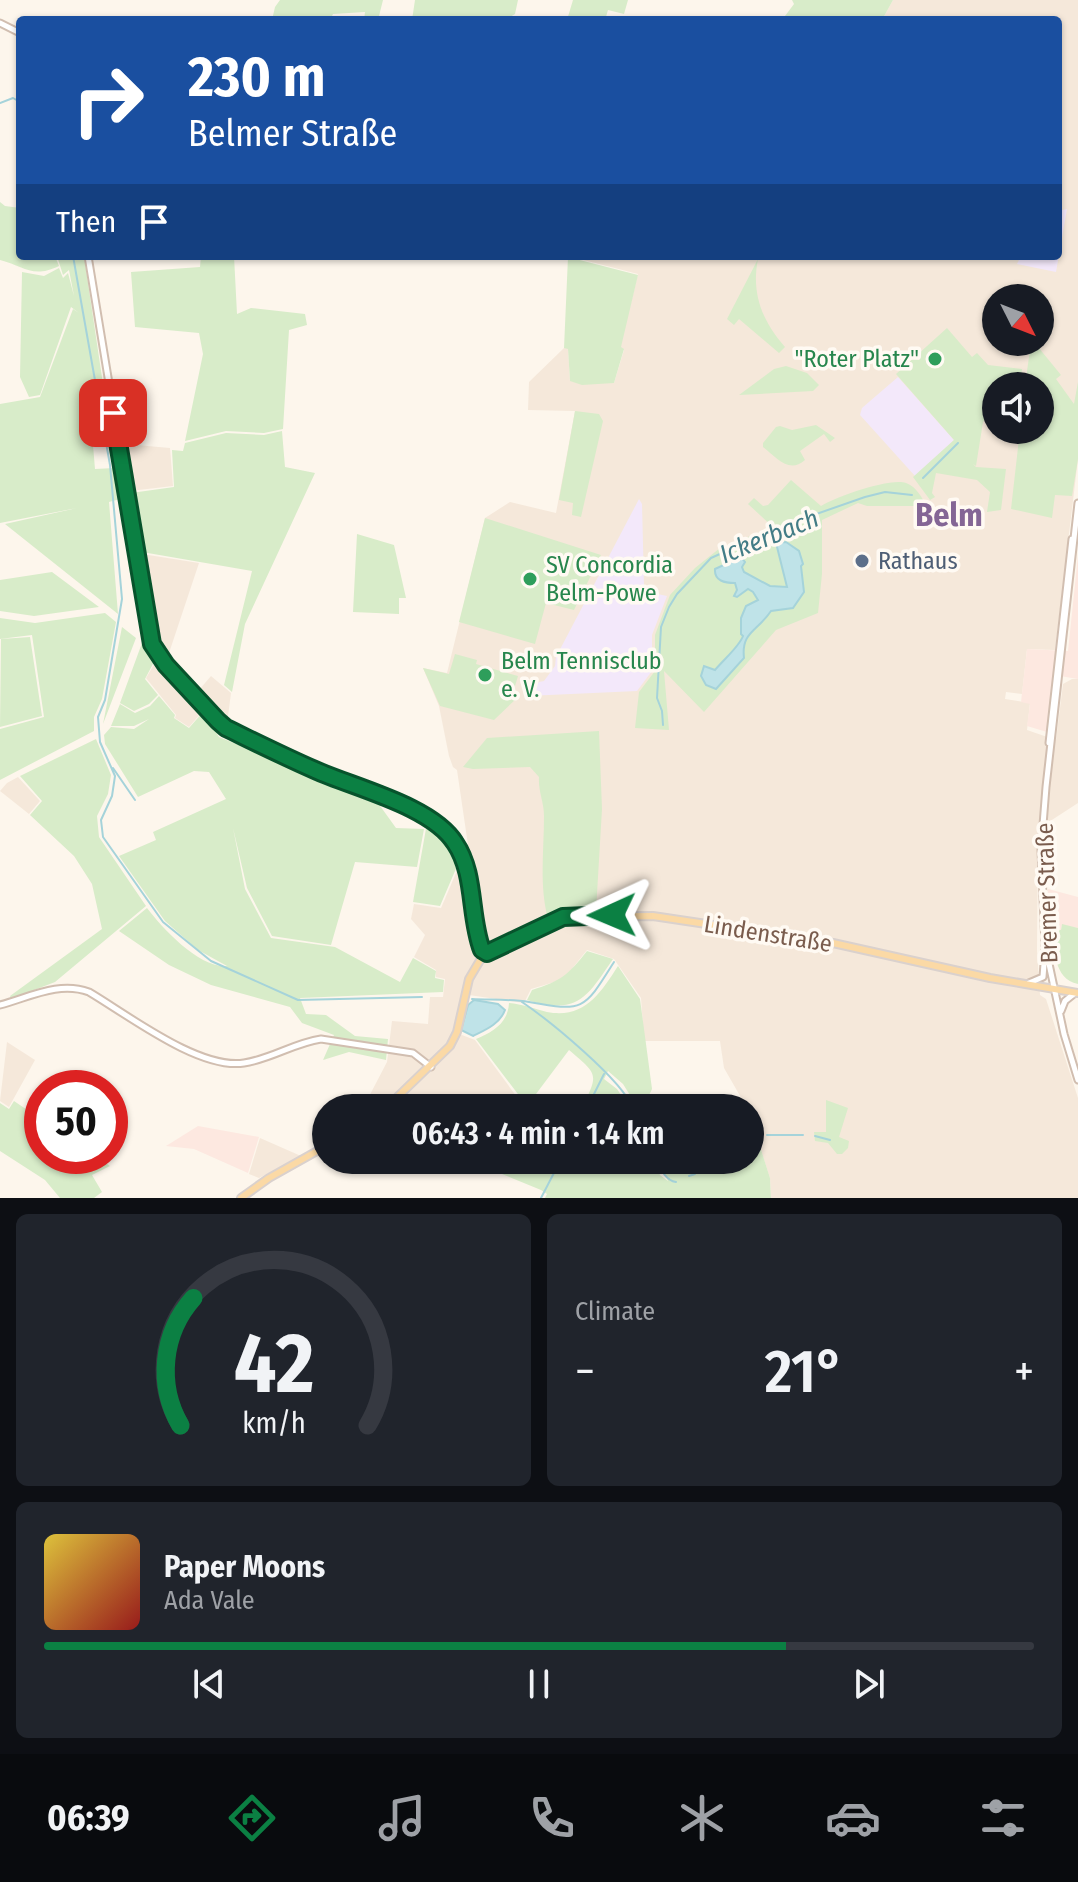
<!DOCTYPE html>
<meta charset="utf-8">
<style>
:root{--surface:#171b24;--page:#20242c;--text:#f1f3f6;--muted:#9ea1a6;--line:#363941;--accent:#0b8043}
body{margin:0;font-family:"Fira Sans Condensed",sans-serif;background:var(--page);color:var(--text);height:100vh;display:flex;flex-direction:column;font-size:30px;white-space:nowrap}
*{box-sizing:border-box;margin:0}
p{font-size:26px;color:var(--muted)}
.icon{flex:none;width:44px;height:44px;fill:none;stroke:currentColor;stroke-width:2;stroke-linecap:round;stroke-linejoin:round}
.map{position:relative;height:1198px;overflow:hidden}
.side{display:flex;flex-direction:column;gap:16px;padding:16px;background:#0d0f14;flex:1}
.side>*{flex:none}
.banner{position:absolute;left:16px;top:16px;width:1046px;height:244px;border-radius:8px;box-shadow:0 2px 6px #0004;background:#1a4fa0;color:#fff;overflow:hidden}
.needle{width:52px;rotate:132deg}
.controls{position:absolute;left:982px;top:284px;display:grid;gap:16px}
.controls a{display:grid;place-items:center;width:72px;height:72px;border-radius:50%;background:var(--surface);box-shadow:0 2px 6px #0004;font-size:40px}
.speed{position:absolute;left:24px;top:1070px;display:flex;gap:16px;font-size:40px;font-weight:700;text-align:center}
.speed>*{display:grid;place-content:center;width:104px;height:104px;border-radius:50%;background:var(--surface);box-shadow:0 2px 6px #0004;line-height:1}
.speed .limit{border:12px solid #d22;background:#fff;color:#111}
.pin{position:absolute;display:grid;place-items:center;width:68px;height:68px;color:#fff;margin:-34px;border-radius:16px;box-shadow:0 4px 12px #0006}
.me{position:absolute;width:88px;margin:-44px;rotate:269deg;stroke-linejoin:round;filter:drop-shadow(0 0 6px #0008)}
.turn{display:flex;align-items:center;gap:28px;height:168px;padding:0 40px;font-size:36px}
.turn .icon{width:104px;height:104px;stroke-width:2.5}
.turn b{display:block;font-size:56px;line-height:68px}
.then{display:flex;align-items:center;height:76px;padding:0 40px;background:#0003;gap:16px;font-size:30px}
.big{font-size:60px;font-weight:600;line-height:1.1}
.side .tile{flex:1;display:flex;flex-direction:column;justify-content:center;gap:12px;min-width:0;padding:0 28px;border-radius:12px;background:var(--page)}
.side .dial{align-items:center;gap:0}
.dial svg{height:208px;overflow:visible;fill:none;stroke:var(--line);stroke-width:7;stroke-linecap:round;text-anchor:middle}
.dial text{fill:var(--text);stroke:none}
.song{display:flex;align-items:center;gap:24px}
.cover{width:96px;height:96px;border-radius:12px;background:linear-gradient(135deg,hsl(50 70% 55%),hsl(0 70% 35%))}
.played{height:8px;border-radius:4px;background:linear-gradient(90deg,var(--accent) 75%,var(--line) 75%)}
.keys{display:flex;justify-content:space-around;direction:ltr}
.heat{display:flex;justify-content:space-between;align-items:center;font-size:44px;direction:ltr}
.side .tiles{flex:1;display:grid;gap:16px;grid-template-columns:1fr 1fr}
.tile:last-child{grid-column:span 2}
.trip{position:absolute;left:312px;top:1094px;width:452px;height:80px;border-radius:40px;background:var(--surface);box-shadow:0 2px 6px #0004;font-weight:600;line-height:80px;text-align:center}
.tabs{display:flex;height:128px;justify-content:space-around;align-items:center;background:#090b0e;color:var(--muted)}
.tabs .icon{width:56px;height:56px}
.tabs .current{color:var(--accent)}
.tabs b{font-size:36px;color:var(--text)}
.map>svg:first-child{display:block}
.residential{fill:#f5e8da;fill-rule:evenodd}
.commercial{fill:#fde8e0}
.education{fill:#f3e8fa}
.green{fill:#d8ecc9}
.water{fill:#bfe3e8;stroke:#a5d3da;stroke-width:2}
.lines{fill:none;stroke-linecap:round;stroke-linejoin:round}
.stream{stroke:#a5d3da;stroke-width:2}
.minor-casing{stroke:#d1beb0;stroke-width:9}
.major-casing{stroke:#dad1cd;stroke-width:10}
.minor{stroke:#fff;stroke-width:5}
.major{stroke:#fbd9a5;stroke-width:6}
.route-casing{stroke:#07532c;stroke-width:20}
.route{stroke:#0b8043;stroke-width:14}
.leisure-dot{fill:#2e9e5b;stroke:#fffaf3;stroke-width:3}
.service-dot{fill:#5c6f8a;stroke:#fffaf3;stroke-width:3}
.labels{text-anchor:middle;stroke-width:7;stroke-linejoin:round;paint-order:stroke}
.leisure-label{font-size:24px;fill:#27864d;stroke:#fffaf3;text-anchor:start}
.service-label{font-size:24px;fill:#4e5e75;stroke:#fffaf3;text-anchor:start}
.street-label{font-size:24px;fill:#7a5c4d;stroke:#fffaf3}
.water-label{font-size:26px;font-style:italic;fill:#437c86;stroke:#fffaf3}
.district-label{font-size:32px;font-weight:bold;fill:#846695;stroke:#fffaf3}
</style>
<div class="map">
<svg width="1078" height="1198" viewBox="0 0 1078 1198">
<rect width="100%" height="100%" fill="#fdf6ec"/>
<path class="residential" d="M893 0H1078V459L1055 650 1027 649 1022 694 1006 692 1005 699 1030 703 1027 730 1056 740 1063 684 1072 679H1078V803L1038 829 1037 951 1040 995 1046 999 1078 1098V1198H771L770 1178 750 1117V1108H747L724 1068 720 1041H644L641 998 614 959 587 950 567 975 558 981 531 989 524 1003 462 994 454 1032 475 1040 525 1108H363L387 1062 392 1021 428 1024 430 997H443L445 979 436 977V970L414 957 425 935 411 919 414 904 441 908 468 845 457 770 453 767 449 756 439 706 423 668 447 673 485 518 510 502 556 513 575 411 528 410 529 382 564 348H568L570 381 614 383 624 350 620 347 638 274 568 256H1058V20H882ZM996 298H1040V342H996ZM996 386H1040V430H996Z
M125 444 170 448 173 486 130 491 122 445Z
M142 554 199 563 169 653 153 632Z
M156 661 203 711 189 727 175 718 176 715 146 678Z
M211 676 231 693 227 724 199 690Z
M18 777 40 801 29 814 0 791 7 783Z
M7 1042 35 1060 9 1107 0 1101Z
M260 1138 301 1156 259 1178 249 1174Z"/>
<path class="commercial" d="M1078 556V679L1054 675 1047 732 1027 726 1030 704 1021 702 1027 649 1068 651Z
M1048 889 1078 897V928L1062 925 1061 930 1050 928 1056 912 1048 911Z
M198 1126 259 1137 248 1173 194 1149 166 1146Z"/>
<path class="education" d="M1067 209 1056 272 1017 264 1021 256H1058V211Z
M898 377 954 440 915 476 860 415 862 408Z
M639 499 642 504 644 585 648 592 667 596 652 635V671L637 691 527 696 539 682 544 681 555 666 556 657Z"/>
<path class="green" d="M280 0H383L378 20H364L365 12 333 14 330 20H272L275 7Z
M415 0H518L515 14 505 20H412Z
M573 0H628L624 14 608 10 605 20H567Z
M792 0H893L882 20H782L794 4Z
M0 202 5 206 20 208V256H55L59 266C32 279 24 266 0 260Z
M57 256H84L112 445H93L95 469 115 468 120 499 109 502 118 614 5 524 77 508 0 523V404L40 397 73 309 79 313 71 307 40 395 29 397 20 377 22 272 44 276 59 268 63 278 68 273 74 296 69 270 63 275Z
M201 256H234L237 314 251 308 305 314 307 325 289 330 283 429 264 433 226 431 185 441 203 354 199 333 135 327 131 272 200 267Z
M568 257 638 275 621 347 624 349 614 383 582 385 570 381 568 349 564 348Z
M758 259C751 293 762 321 785 347L779 353 739 319 734 325 727 319Z
M947 328 972 357 977 353 988 365 1022 369 1020 386H996V413L989 414 983 422 976 466 973 464 976 467 1006 469 1001 510 987 512 990 492 977 480 936 473 932 493 935 497 930 500 913 477 954 440 896 374Z
M1031 342H1034L1061 375 1056 379 1074 404 1078 382V459L1072 496 1055 495 1052 518 1011 509 1020 430H1040V386H1025Z
M786 366 807 373 819 385 813 391 739 395 774 369Z
M575 411 599 414 603 421 581 517 572 515 573 503 559 500Z
M816 425 835 438 830 442 824 434 800 451 805 460C789 474 777 458 763 447V443L776 427 780 426 792 430Z
M282 431 285 467 315 473 245 624 232 692 224 685 252 571 142 552 131 493 174 487 172 450 183 451 185 443 226 433 264 435Z
M791 480 821 506C835 497 891 477 906 483 917 487 921 497 927 506H867L858 503 822 520V574L818 613 776 630 704 712 664 671 669 730 635 728 639 692 655 671V635L670 595 695 568 720 548 773 527 748 504 754 498 763 506 768 505Z
M485 518 601 555 574 610 546 603 535 644 459 622Z
M357 534 394 545 406 598H399V614L353 612Z
M52 572 99 607 34 616 0 611V580Z
M105 613 116 622 102 699 94 717V731L0 780V729L44 717 32 635 0 639V618L35 623Z
M122 627 136 638 103 724Z
M30 637 42 716 0 727 1 639Z
M142 643 155 660 145 679 158 695 149 704 134 711 120 703Z
M455 654 477 660 476 664 518 676 512 696 517 698 494 720 440 706 423 668 449 674Z
M159 696 175 715 174 718 189 728 203 712 219 737 378 803 396 828 424 829 417 867 355 862 331 945 272 936 247 888 233 828 245 889 271 938 335 947 400 982 413 958 436 971 435 978 444 980 443 992 300 998 306 1014 326 1015 355 1036 388 1039 386 1060 349 1052 323 1060 334 1035 302 1023 290 1007 211 985 169 965 119 931 147 908C163 929 199 968 227 966L198 950 165 921 119 856 156 840 153 832 226 799 209 772 194 771 138 797 105 744 104 735 111 727 134 729 149 719 134 726H111L120 704 135 713 150 706Z
M599 731 602 809 596 911 568 913 548 919C539 885 544 851 544 816 544 802 538 791 539 777L530 767 473 769 463 767 487 738Z
M96 739 111 775 108 794 97 816 99 837 146 906 55 982 11 999 10 996 102 929 92 884 74 856 30 815 42 801 20 776Z
M427 823 444 839 458 864 440 906 413 902Z
M1062 924 1078 928V984C1053 979 1055 949 1052 928L1061 930Z
M587 951 613 959C586 999 577 1015 527 1000L532 990C561 981 568 975 587 951Z
M618 966 640 999 652 1089 643 1108H638L623 1084 608 1071 604 1079 617 1089 630 1108H582C599 1073 598 1075 569 1050L527 1106 476 1039C493 1032 508 1023 509 1003 522 1004 535 1009 547 1012 584 1019 600 994 618 966Z
M826 1100 848 1108 839 1137 849 1141 848 1148 842 1154H837L828 1143 815 1141 814 1132H826Z
M14 1101 42 1120V1156H96L110 1166 92 1175 102 1192 94 1198H60L45 1180 0 1151V1103L9 1109Z
M757 1137 770 1178 771 1198H545L547 1194 541 1190 470 1161 653 1160 660 1175 668 1181 661 1163 666 1160H692L695 1166 708 1160H750V1140Z"/>
<path class="water" d="M786 542 799 551 803 564 801 566 804 592 793 608 771 611C757 632 741 632 744 658L716 689 706 685 701 676 704 666 715 670C724 659 739 647 743 636L741 634V618L746 606 758 600 753 592 748 589 737 597 734 596 737 590 735 583C725 583 714 581 715 569L741 557 745 562 742 567 744 572 770 586 787 587 776 543Z
M474 1000 498 1004 505 1010C500 1024 485 1030 473 1036L461 1030 468 1005Z"/>
<g class="lines">
<path class="stream" d="M0 103 13 98 20 102
M73 256 110 465 122 599 105 700 98 717 100 742 115 776 112 796 101 820 103 837 163 922 211 961 298 1000 422 997
M923 478 958 443
M663 725 662 711 657 698 661 627 669 607 677 594 711 558 753 539 779 533 802 519 865 497 885 492 912 495
M113 768 135 800
M472 999C490 1000 510 999 529 1002 584 1012 584 1010 614 962
M522 1002C550 1021 621 1079 633 1108
M587 1108 604 1074
M767 1135H803
M815 1136 830 1140
M657 1160C661 1169 665 1180 676 1182
M558 1165 561 1160
M689 1176 695 1174
M541 1198 556 1169"/>
<defs>
<path id="minor" d="M0 23 20 33
M88 256 152 644 166 665 226 728 315 770 424 815 440 825 456 844 465 863 482 950
M1078 503 1046 787 1041 850 1045 945 1064 1034 1078 1080
M1049 743 1072 539
M1029 983 1043 977 1045 950
M0 1005C30 997 59 981 89 992 128 1015 199 1070 244 1063 271 1059 294 1043 321 1039L413 1053 431 1067
M1061 1011 1065 1001 1075 993"/>
<path id="major" d="M484 950 487 954 483 958 479 953Z
M487 953 563 917 653 916 833 943 990 978 1078 993
M386 1108 450 1046 457 1032 469 979 482 957
M241 1198 269 1178 326 1146"/>
</defs>
<use href="#minor" class="minor-casing"/>
<use href="#major" class="major-casing"/>
<use href="#minor" class="minor"/>
<use href="#major" class="major"/>
</g>
<g class="lines">
<defs>
<path id="route" d="M113 413 152 644 166 665 218 721 226 728C255 742 285 757 315 770 355 788 432 806 455 843 476 874 469 916 482 950L487 953 563 917 612 915"/>
</defs>
<use href="#route" class="route-casing"/>
<use href="#route" class="route"/>
</g>
<g class="leisure-dot">
<circle cx="935" cy="359" r="8"/>
<circle cx="530" cy="579" r="8"/>
<circle cx="485" cy="675" r="8"/>
</g>
<circle class="service-dot" cx="862" cy="561" r="8"/>
<g class="labels">
<g class="leisure-label">
<text x="919" y="367" text-anchor="end">"Roter Platz"</text>
<text x="546" y="573">SV Concordia<tspan x="546" dy="28">Belm-Powe</tspan></text>
<text x="501" y="669">Belm Tennisclub<tspan x="501" dy="28">e. V.</tspan></text>
</g>
<g class="service-label">
<text x="878" y="569">Rathaus</text>
</g>
<g class="street-label">
<text transform="translate(1047 893) rotate(-92)" y="8">Bremer Straße</text>
<text transform="translate(768 934) rotate(9)" y="8">Lindenstraße</text>
</g>
<g class="water-label">
<text transform="translate(769 536) rotate(-22)" y="9">Ickerbach</text>
</g>
<g class="district-label">
<text x="949" y="526">Belm</text>
</g>
</g>
</svg>
<div class="controls">
<a><svg class="needle" viewBox="-14 -14 28 28"><path d="M0-13l5 13h-10z" fill="#e53935"/><path d="M0 13l5-13h-10z" fill="#9ea1a6"/></svg></a>
<a><svg class="icon" aria-label="sound" viewBox="0 0 24 24"><path d="M4 9h4l5-4v14l-5-4H4zM17 9q2 3 0 6"/></svg></a>
</div>
<div class="speed"><div class="limit">50</div></div>
<div class="pin" style="left:113px;top:413px;background:#d93025"><svg class="icon" aria-label="arrive" viewBox="0 0 24 24"><path d="M6 21V4h12l-3 4 3 4H6"/></svg></div>
<svg class="me" style="left:612px;top:915px" viewBox="-20 -20 40 40"><path d="M0-17L14 15 0 8-14 15z" fill="#0b8043" stroke="#fff" stroke-width="4"/></svg>
<div class="trip">06:43 · 4 min · 1.4 km</div>
<div class="banner">
<div class="turn"><svg class="icon" aria-label="right" viewBox="0 0 24 24"><path d="M7 20v-9h11M14 6l5 5-5 5"/></svg><div><b>230 m</b>Belmer Straße</div></div>
<div class="then">Then<svg class="icon" aria-label="arrive" viewBox="0 0 24 24"><path d="M6 21V4h12l-3 4 3 4H6"/></svg></div>
</div>
</div>
<section class="side">
<div class="tiles">
<div class="tile dial"><svg viewBox="0 0 100 80">
<path d="M14 69A42 42 0 1 1 86 69"/>
<path d="M14 69A42 42 0 0 1 19 20" stroke="#0b8043"/>
<text x="50" y="56" font-size="32" font-weight="700">42</text>
<text x="50" y="72" font-size="11">km/h</text>
</svg></div>
<div class="tile"><p>Climate</p>
<div class="heat"><a>−</a><b class="big">21°</b><a>+</a></div>
</div>
<div class="tile">
<div class="song"><i class="cover"></i><div><b>Paper Moons</b><p>Ada Vale</p></div></div>
<div class="played"></div>
<div class="keys"><svg class="icon" aria-label="previous" viewBox="0 0 24 24"><path d="M18 5L8 12l10 7zM5 5v14"/></svg><svg class="icon" aria-label="pause" viewBox="0 0 24 24"><path d="M8 5v14M16 5v14"/></svg><svg class="icon" aria-label="next" viewBox="0 0 24 24"><path d="M6 5l10 7-10 7zM19 5v14"/></svg></div>
</div>
</div>
</section>
<nav class="tabs">
<b>06:39</b>
<svg class="icon current" aria-label="directions" viewBox="0 0 24 24"><path d="M12 3l9 9-9 9-9-9zM9 14v-3h6M13 9l2 2-2 2"/></svg>
<svg class="icon" aria-label="music" viewBox="0 0 24 24"><path d="M9 18V5l10-2v13"/><circle cx="6" cy="18" r="3"/><circle cx="16" cy="16" r="3"/></svg>
<svg class="icon" aria-label="phone" viewBox="0 0 24 24"><path d="M5 4h4l2 5-3 2q2 4 5 5l2-3 5 2v4C11 20 4 13 5 4z"/></svg>
<svg class="icon" aria-label="climate" viewBox="0 0 24 24"><path d="M12 3v18M4 7l16 10M4 17L20 7"/></svg>
<svg class="icon" aria-label="car" viewBox="0 0 24 24"><path d="M5 17H2v-5l4-1 3-4h7l3 4 3 1v5h-3M9 17h6M6 11h13"/><circle cx="7" cy="17" r="2"/><circle cx="17" cy="17" r="2"/></svg>
<svg class="icon" aria-label="filters" viewBox="0 0 24 24"><path d="M4 7h16M4 17h16"/><circle cx="9" cy="7" r="2"/><circle cx="15" cy="17" r="2"/></svg>
</nav>
